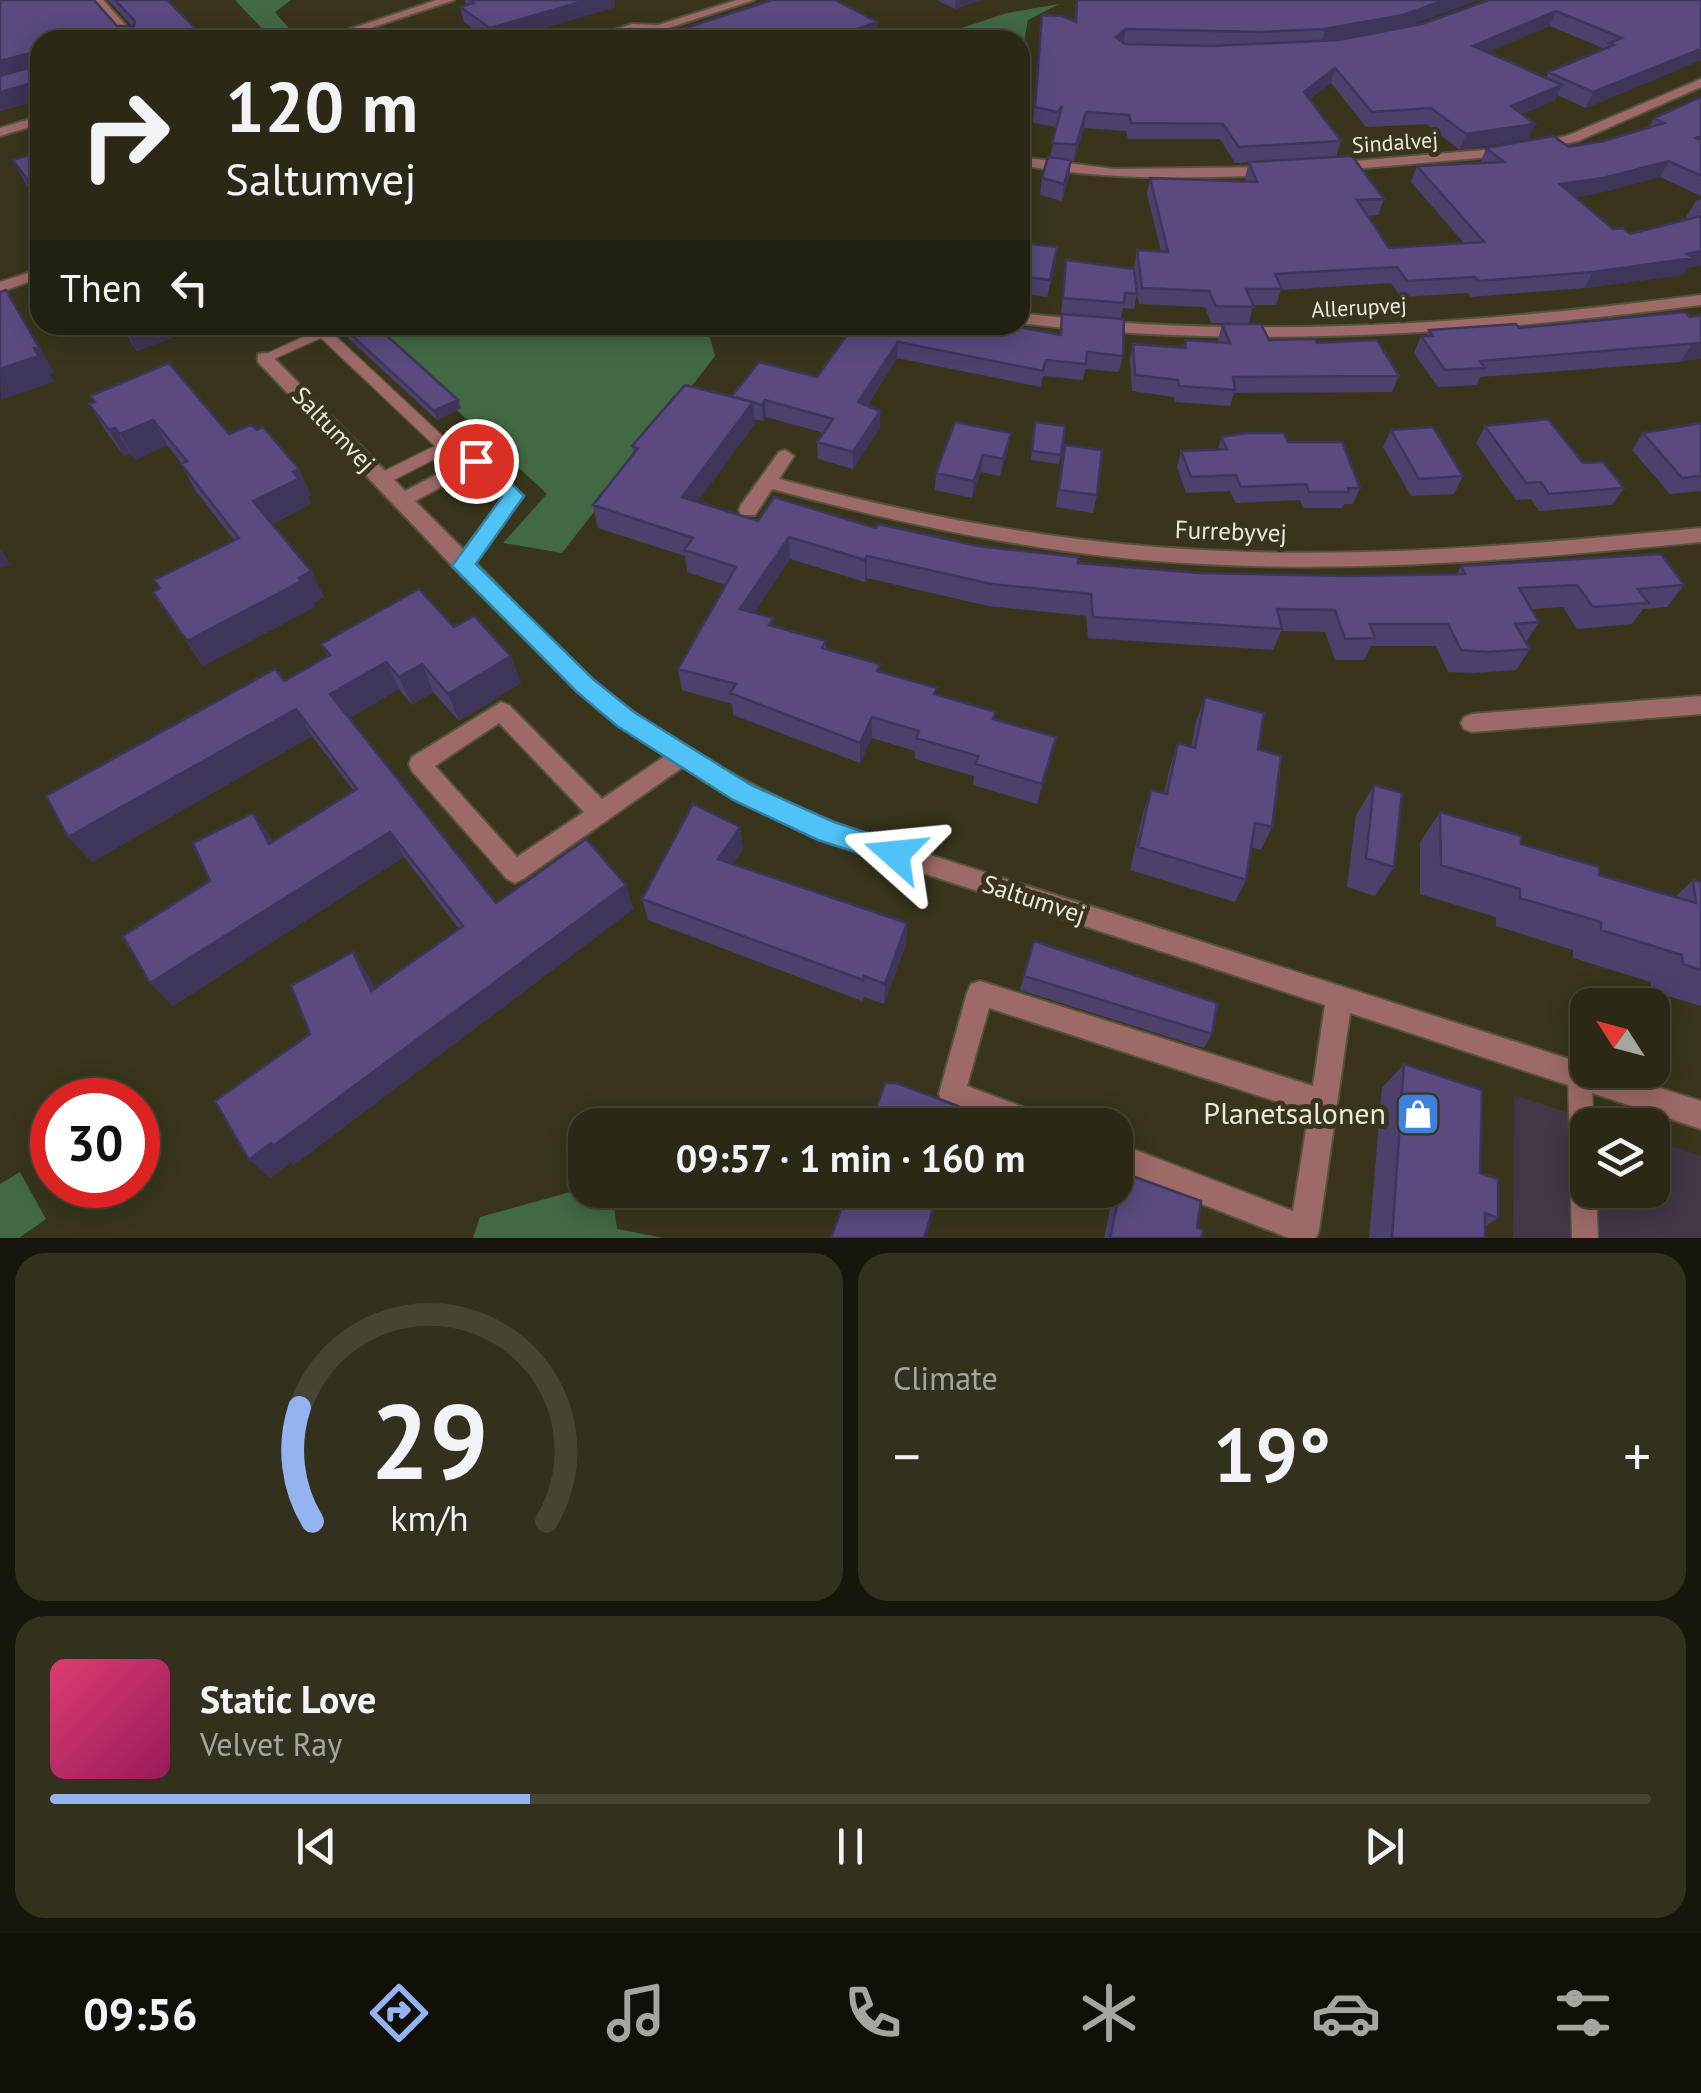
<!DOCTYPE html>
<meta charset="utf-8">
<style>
:root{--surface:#2b2815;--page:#33301e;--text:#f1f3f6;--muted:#a6a6a0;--line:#474434;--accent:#95b2f1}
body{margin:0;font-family:"PT Sans",sans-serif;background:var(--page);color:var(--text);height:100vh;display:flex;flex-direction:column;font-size:38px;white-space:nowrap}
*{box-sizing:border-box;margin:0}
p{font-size:32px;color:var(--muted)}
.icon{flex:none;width:55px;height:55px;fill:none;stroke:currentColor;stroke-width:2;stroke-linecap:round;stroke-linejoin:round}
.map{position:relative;height:1238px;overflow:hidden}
.side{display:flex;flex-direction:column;gap:15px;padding:15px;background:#18160c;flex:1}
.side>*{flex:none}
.hud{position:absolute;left:30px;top:30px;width:1000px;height:305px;border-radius:30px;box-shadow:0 5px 25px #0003,0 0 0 2px var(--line);background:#2b2815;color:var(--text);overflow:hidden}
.needle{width:65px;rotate:306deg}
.tools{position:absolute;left:1570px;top:988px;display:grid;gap:20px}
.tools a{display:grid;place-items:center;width:100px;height:100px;border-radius:20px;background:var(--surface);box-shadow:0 5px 25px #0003,0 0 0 2px var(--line);font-size:50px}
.speed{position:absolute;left:30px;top:1078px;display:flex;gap:20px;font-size:50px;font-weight:700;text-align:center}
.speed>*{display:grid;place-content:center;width:130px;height:130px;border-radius:50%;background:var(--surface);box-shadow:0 5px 25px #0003,0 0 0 2px var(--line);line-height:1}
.speed .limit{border:15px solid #d22;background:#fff;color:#111}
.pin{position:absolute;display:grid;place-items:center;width:85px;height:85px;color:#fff;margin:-42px;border:5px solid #fff;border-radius:50%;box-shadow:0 2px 10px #0007}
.me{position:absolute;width:110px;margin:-55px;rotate:288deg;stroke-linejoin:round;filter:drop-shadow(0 0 8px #0008)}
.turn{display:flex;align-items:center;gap:35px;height:210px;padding:0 30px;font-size:45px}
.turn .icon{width:130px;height:130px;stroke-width:2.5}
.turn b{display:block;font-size:70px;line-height:85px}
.then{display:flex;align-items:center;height:95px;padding:0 30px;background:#0003;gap:20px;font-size:38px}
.big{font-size:75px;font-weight:800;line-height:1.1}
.side .tile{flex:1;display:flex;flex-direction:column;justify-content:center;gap:15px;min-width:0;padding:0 35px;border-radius:30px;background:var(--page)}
.side .dial{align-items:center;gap:0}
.dial svg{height:260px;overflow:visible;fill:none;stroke:var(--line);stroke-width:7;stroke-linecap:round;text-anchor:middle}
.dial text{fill:var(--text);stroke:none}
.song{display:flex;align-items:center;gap:30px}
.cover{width:120px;height:120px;border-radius:15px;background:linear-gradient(135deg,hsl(340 70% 55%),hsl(330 70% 35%))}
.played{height:10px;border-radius:5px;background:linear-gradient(90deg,var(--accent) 30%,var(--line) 30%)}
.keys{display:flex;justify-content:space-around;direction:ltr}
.heat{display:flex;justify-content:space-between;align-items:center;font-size:55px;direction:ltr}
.side .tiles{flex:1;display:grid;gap:15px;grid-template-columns:1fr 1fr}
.tile:last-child{grid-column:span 2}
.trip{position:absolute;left:568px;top:1108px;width:565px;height:100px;border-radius:30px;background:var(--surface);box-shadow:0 5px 25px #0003,0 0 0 2px var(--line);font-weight:800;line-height:100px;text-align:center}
.tab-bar{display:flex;height:160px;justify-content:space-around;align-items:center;background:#111008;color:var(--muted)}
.tab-bar .icon{width:70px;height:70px}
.tab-bar .current{color:var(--accent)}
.tab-bar b{font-size:45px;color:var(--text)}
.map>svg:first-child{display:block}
.commercial{fill:#423747}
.green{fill:#416943}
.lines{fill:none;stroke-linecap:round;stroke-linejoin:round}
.lane-casing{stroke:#56523b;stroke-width:3}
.street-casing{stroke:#56523b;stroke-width:4}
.lane{fill:#9d6a68;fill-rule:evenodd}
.street{fill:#9d6a68;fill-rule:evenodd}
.wall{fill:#4d406d;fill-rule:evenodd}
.shaded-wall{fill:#3f3459}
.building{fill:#5a4a7f;stroke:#3f3459;stroke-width:2.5}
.route{fill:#4fc3f7;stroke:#337fa1;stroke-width:2.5}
.labels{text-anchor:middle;stroke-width:10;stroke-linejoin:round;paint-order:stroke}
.far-street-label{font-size:22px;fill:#eceadb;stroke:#39351c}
.street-label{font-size:25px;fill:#eceadb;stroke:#39351c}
.near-poi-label{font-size:30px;fill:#eceadb;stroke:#39351c;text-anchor:end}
</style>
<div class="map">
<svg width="1701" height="1238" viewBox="0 0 1701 1238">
<rect width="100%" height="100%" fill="#39351c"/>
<path class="commercial" d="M1514 1095 1606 1125H1588V1190H1652L1653 1140 1701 1156V1238H1513Z"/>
<path class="green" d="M235 0H291L275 12 292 32 271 38Z
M1059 4 1028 20 1020 63V40H925L1007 13Z
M365 325H717L709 334 715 356 562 553 503 543 547 494Z
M20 1172 46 1219 19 1238H0V1184Z
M585 1188 595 1190 614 1206 617 1229 664 1238H473L480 1217Z"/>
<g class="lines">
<defs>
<path id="lane" d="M323 328 328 329 450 443 453 447 450 451 388 483H376L374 479 376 475 435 446 321 338 269 361H259L257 358Z
M1580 1064 1588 1067 1592 1076 1593 1125H1588V1190H1596L1598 1238H1572L1568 1076 1572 1068Z"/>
<path id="street" d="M91 0H103L139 40H127Z
M437 0H454L335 40H317Z
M737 0H754L659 31 633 30 602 40H584L632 24 658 25Z
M1701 79V87L1578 141 1535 150 1528 146 1569 135Z
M40 116V124L0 136V128Z
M1507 148 1512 149V155L1331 171 1324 167 1331 163Z
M1020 157 1114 169 1273 167 1280 171 1273 175C1188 179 1104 180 1020 165Z
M40 269V278L0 292V282Z
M1701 295V305C1476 334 1246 350 1020 323V313C1246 341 1476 324 1701 295Z
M264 353 270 354 405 491 470 457H482L523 496 475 562C515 602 552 646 595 682 666 742 750 785 833 824L1588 1065V1070H1603L1701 1101V1129L1350 1013 1319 1230 1316 1238H1289L1115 1170V1142L1293 1211 1309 1112 989 1008 967 1086 1044 1115 1048 1125H998L942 1104 939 1094 967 993 971 984 980 981 1313 1086 1325 1005 819 839 683 767 523 879 515 883 507 879 412 771 409 764 412 757 501 702 509 705 602 799 665 756 578 692 456 570 258 362V354ZM474 469 504 497 464 550 415 501ZM499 723 584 812 517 857 435 766Z
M785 450 794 456 779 479C917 516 1059 543 1203 550 1369 559 1536 544 1701 528V542C1536 558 1369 573 1203 564 1056 557 913 527 772 489L755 515H741L739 510 741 505 779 452Z
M1701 696V714L1472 732 1464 729 1461 723 1464 717 1472 714Z"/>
</defs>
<use href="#lane" class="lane-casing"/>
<use href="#street" class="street-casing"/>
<use href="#lane" class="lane"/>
<use href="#street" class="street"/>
</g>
<path class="wall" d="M0 0 117 26H132L108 0H167L201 34 204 40H40V100L0 111Z
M465 0H614L615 7 505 40H489L464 22 460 7 466 5Z
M937 0H981L955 9Z
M1077 0H1478L1407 26 1422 24 1701 0V60L1586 108 1557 95 1555 100 1522 114 1535 124 1528 139 1460 150 1426 124 1366 127 1331 83 1310 99 1341 141 1336 157 1384 199 1378 215 1367 216 1389 248 1464 243 1411 182 1417 166 1480 163 1486 148 1569 147 1604 141 1649 127 1654 118 1701 97V196L1660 177 1595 194 1575 197 1613 229 1630 234 1690 219 1686 217 1696 201 1701 199V265L1687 268 1683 275 1584 288 1471 297 1468 293 1401 297 1391 283 1281 290 1276 305H1253L1249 323H1211L1205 307 1139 304 1137 294 1134 309 1123 308 1121 319 1061 313 1066 260 1136 288 1134 266 1137 250 1161 251 1147 194 1150 178 1246 181 1245 178 1249 162 1235 163 1220 139H1128L1126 131 1084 128 1074 161H1071L1069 176 1062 201 1040 195 1042 178 1050 158 1056 127 1033 123 1040 29 1075 22ZM1550 26 1605 49 1548 72 1546 78 1487 52Z
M40 151V204L26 184 13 160Z
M1020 262 1055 264 1047 297 1020 293Z
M1062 314 1123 356 1119 372 1085 369 1083 380 1043 376 1041 387 897 358 867 406 880 411V428L853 469 818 459 817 442 824 433 766 417 763 421 754 419 755 424 697 502 758 521 876 528 1078 563 1199 573 1347 576 1457 574 1461 566 1684 585 1667 607 1643 609 1632 624 1577 629 1563 607 1531 609 1539 622 1526 642 1530 649 1516 670 1473 673 1448 672 1436 646H1371L1364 660H1335L1325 632 1281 631 1273 650 1088 638 1086 616 988 606 867 578 865 582 790 559 754 613 773 626 826 641V649L936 695 996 712 994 720 1051 758 1037 804 973 785 974 776 915 759V751L872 738 860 763 733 715 732 704 682 690 678 669 726 585 687 572 685 556 598 528 593 505 633 453 632 446 732 397 817 377 854 325 1060 335Z
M1701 315V358L1680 362 1480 377 1477 385 1438 387 1414 353 1421 336H1426L1429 330 1519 328Z
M1222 324 1269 340 1317 343 1399 376 1392 392 1234 393 1230 406 1175 402 1174 397 1132 391 1130 360 1133 344 1183 348 1185 340 1219 342 1218 340Z
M120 325H186L184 326 187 332 137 351Z
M764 325H806L799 334Z
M346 330 458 400 461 408 437 420 349 339Z
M90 396 229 434 299 469 311 495 308 497 311 504 272 524 311 571 324 597 313 603 315 607 203 666 153 592 234 540 195 490 181 464H182L167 445 135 460 130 453 124 456 105 430 89 404 94 402Z
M955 422 1008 450 1000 476 981 472 972 498 935 490 936 473Z
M1035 422 1065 426 1059 464 1031 460Z
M1701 423V491L1670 494 1632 450 1643 433Z
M1485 426 1583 463 1624 488 1612 505 1539 511 1531 499 1516 500 1476 443Z
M1391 430 1463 476 1454 494 1411 496 1383 447Z
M1221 437 1288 442 1360 488 1353 504H1344L1343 508H1303L1300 500 1236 503 1230 491 1186 493 1177 467 1181 451 1218 450Z
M1065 445 1097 495 1093 513 1056 507Z
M454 627 521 683 459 721 433 692 412 705 399 689 350 718 496 903 626 885 633 909 294 1165 291 1162 271 1178 249 1160 310 1034 369 976 375 988 459 929 404 857 173 1006 150 983 273 842 354 791 312 736 92 862 68 837 284 681 328 656 321 644Z
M1205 697 1258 749 1272 827 1261 850 1251 847 1246 880 1235 902 1130 870 1143 813 1151 790 1164 793 1170 767 1178 743 1191 747 1196 721Z
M1374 785 1394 867 1375 896 1347 887 1356 815Z
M1440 812 1599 875 1675 897 1693 880 1701 882V1006L1651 991V982L1573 958V950L1496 926V917L1420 894V842Z
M740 827 743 849 733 864 907 923 906 944 884 1004 864 997 862 1001 648 920 642 899Z
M1034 941 1212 1034 1204 1048 1020 990Z
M1404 1064 1480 1173 1498 1218 1485 1226V1238H1369L1382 1088Z
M1124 1173 1197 1228 1201 1238H1104L1114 1190Z"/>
<path class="shaded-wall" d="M587 0H614L615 7 505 40H493L490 28Z
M956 0H981L955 9Z
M1445 0H1478L1398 30 1321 44 1325 29Z
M1556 11 1550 26 1467 61 1473 46Z
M877 22V37L869 40H826Z
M1126 29 1123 43 1116 37Z
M201 34 204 40H177Z
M1701 49V60L1586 108 1593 92Z
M30 53 39 69 0 80V61Z
M1335 68 1331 83 1300 107 1304 92Z
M40 81V100L0 111V92Z
M1562 85 1555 100 1504 122 1511 106Z
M1086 112 1084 128 1074 161 1076 145Z
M1535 124 1528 139 1460 150 1466 134Z
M1071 160 1069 176 1062 201 1064 184Z
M1669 161 1660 177 1595 194 1552 200 1560 184Z
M1025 165 1023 181 1020 186V173Z
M1701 251V265L1687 268 1683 275 1584 288 1593 272Z
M6 290 54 372 50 374 54 382 1 400 0 369 34 348Z
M123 325H186L184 326 187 332 137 351Z
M799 325H806L799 334Z
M898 342 897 358 858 419V402Z
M1701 343V358L1680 362 1691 345Z
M458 400 461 408 437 420 434 411Z
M765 400 766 417 763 421 762 405Z
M753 402 755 424 685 519 682 497Z
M880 411V428L853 469V452Z
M153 420 167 445 135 460 120 434Z
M115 428 130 453 124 456 109 430Z
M1011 433 1008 450 1000 476 1003 459Z
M983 455 981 472 972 498 974 481Z
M299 469 311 495 308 497 311 504 266 526 253 501Z
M789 537 790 559 742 631 740 609Z
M0 548 10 564 0 568Z
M867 556V578L865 582V560Z
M311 571 324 597 313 603 315 607 203 666 187 641Z
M511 656 521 683 459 721 448 694Z
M386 662 399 689 345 721 330 694Z
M422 664 433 692 412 705 399 677Z
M296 709 312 736 92 862 68 837Z
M872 717V738L860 763V743Z
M1056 737 1051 758 1037 804 1042 784Z
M253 813 271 838 287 869 269 844Z
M740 827 743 849 722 881 718 859Z
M390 832 404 857 173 1006 150 983Z
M626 885 633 909 294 1165 291 1162 271 1178 249 1160Z
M907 923 906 944 884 1004 885 984Z
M353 952 369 976 387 1013 371 991Z
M939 1190H941L926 1238H924Z"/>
<path class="building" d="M0 0H94L117 26H134L135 21 115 0H167L201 34 177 40H40V81L0 92V76L34 66 35 56 30 53 0 61Z
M470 0H587L490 28 460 7 474 3Z
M772 0H835L877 22 826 40H648Z
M1077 0H1445L1403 15 1325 29 1259 32 1126 29 1116 37 1125 44 1211 46 1338 40 1422 24 1489 0H1701V49L1593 92 1548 72 1614 45 1609 43 1622 38 1556 11 1473 46 1562 85 1511 106 1535 124 1466 134 1431 108 1372 112 1335 68 1304 92 1341 141 1239 147 1223 124 1131 123 1129 115 1086 112 1076 145 1052 143 1062 106 1058 112 1035 107 1042 15 1062 16 1076 22Z
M644 32 646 40H620Z
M1701 97V136L1696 138 1701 140V176L1669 161 1603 178 1560 184 1613 229 1623 228 1630 234 1701 216V251L1687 254 1693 258 1593 272 1478 281 1475 277 1407 281 1397 267 1275 274 1282 289H1246L1254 307 1216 306 1209 291 1142 288 1137 250 1168 252 1150 178 1257 182 1249 162 1352 156 1384 199 1357 200 1389 248 1484 242 1417 166 1504 162 1486 148 1553 136 1569 147 1604 141 1664 123 1654 118Z
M40 151V198L13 160Z
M1048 157 1071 160 1064 184 1042 178Z
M1025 243 1057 247 1050 280 1020 276V262Z
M1066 260 1134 269 1137 294 1125 293 1124 303 1063 298Z
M6 290 39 347 34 348 38 356 0 369V292Z
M1685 312 1690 317 1701 315V343L1480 361 1485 368 1445 370 1421 336H1433L1429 330 1516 324 1519 328Z
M1062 314 1124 319 1123 356 1087 352 1086 364 1046 360 1043 371 898 342 858 402 880 411 853 452 817 442 833 419 765 400 762 405 732 396 759 362 817 377 854 325H1008L1061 335Z
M1222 324H1261L1269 340 1315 339 1317 343 1377 340 1399 376 1233 377 1235 390 1179 386 1178 380 1135 375 1133 344 1186 348 1185 340 1230 343Z
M350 325H375L458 400 434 411 346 330Z
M169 363 229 434 251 425 257 430 263 427 299 469 293 472 299 479 253 501 311 571 299 578 302 581 187 641 153 592 160 588 154 580 239 538 181 464 187 461 153 420 120 434 115 428 109 430 89 404 95 402 90 396Z
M685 385 753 402 682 497 758 521 774 497 876 528 878 524 978 546 1078 557V563L1199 573 1347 576 1465 574 1461 566 1661 554 1684 585 1638 589 1648 603 1593 607 1577 585 1519 588 1539 622 1515 624 1530 649 1486 652 1461 650 1448 624H1370L1375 638 1345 639 1335 610 1277 609 1282 629 1093 617 1091 594 991 584 867 556 865 560 789 537 740 609 773 618 769 625 826 641 822 648 880 664 877 671 937 688 934 694 996 712 993 719 1056 737 1042 784 976 764 978 756 916 738 919 731 872 717 860 743 730 693 736 684 678 669 736 567 684 550 693 538 593 505 638 448 632 446Z
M1548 419 1583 463 1603 462 1624 488 1549 494 1541 482 1526 483 1485 426Z
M955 422 1011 433 1003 459 983 455 974 481 936 473Z
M1035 422 1065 426 1061 455 1032 451Z
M1701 423V476L1682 478 1643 433Z
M1433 427 1463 476 1419 479 1391 430Z
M1247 433H1284L1288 442H1342L1360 488H1348L1349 492H1309L1306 484 1241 487 1236 475 1191 477 1181 451 1227 449 1221 437Z
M1065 445 1102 450 1097 495 1059 490Z
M419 589 454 627 474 616 511 656 448 694 422 664 399 677 386 662 330 694 496 903 586 839 626 885 273 1146 271 1143 249 1160 215 1101 310 1034 291 986 353 952 371 991 463 926 390 832 150 983 123 936 210 881 193 843 253 813 269 844 357 789 296 709 68 837 46 796 275 669 284 681 330 655 321 644Z
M1205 697 1264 713 1258 749 1281 756 1272 827 1255 823 1246 880 1138 847 1151 790 1167 794 1178 743 1195 748Z
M1374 785 1402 793 1394 867 1366 858Z
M693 804 740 827 718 859 907 923 885 984 864 976 863 980 642 899Z
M1440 812 1521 836V844L1599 867V875L1696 903 1693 880 1701 882V970L1683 964 1682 955 1601 930V922L1520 898V889L1441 865Z
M1034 941 1217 1003 1212 1034 1024 976Z
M1404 1064 1482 1090 1480 1173 1498 1179V1218L1485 1213V1238H1392Z
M885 1083H896L958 1106 952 1125H870Z
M1124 1173 1201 1201 1197 1228 1203 1230 1201 1238H1110Z
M848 1190H939L924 1238H831Z"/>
<path class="route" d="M476 454 483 456 524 496 476 564 593 679 634 712 751 785 834 822 904 845 908 854 904 862 895 865 818 840 733 800 617 726 577 692 452 566 502 497 466 461Z"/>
<defs>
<symbol id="shop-square" viewBox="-11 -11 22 22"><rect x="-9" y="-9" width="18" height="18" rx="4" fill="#3f7fe0" stroke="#39351c"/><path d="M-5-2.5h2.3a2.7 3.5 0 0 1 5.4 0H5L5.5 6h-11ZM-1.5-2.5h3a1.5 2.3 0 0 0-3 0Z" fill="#fff"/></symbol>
</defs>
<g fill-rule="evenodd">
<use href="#shop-square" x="1393" y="1089" width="50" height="50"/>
</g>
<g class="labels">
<g class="far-street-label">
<text transform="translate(1395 142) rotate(-4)" y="8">Sindalvej</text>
<text transform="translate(1359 307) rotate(-3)" y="8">Allerupvej</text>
</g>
<g class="street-label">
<text transform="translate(334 429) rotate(46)" y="9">Saltumvej</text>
<text transform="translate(1231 531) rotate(2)" y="9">Furrebyvej</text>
<text transform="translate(1034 899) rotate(18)" y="9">Saltumvej</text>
</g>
<g class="near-poi-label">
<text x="1386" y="1124">Planetsalonen</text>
</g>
</g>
</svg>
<div class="tools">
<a><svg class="needle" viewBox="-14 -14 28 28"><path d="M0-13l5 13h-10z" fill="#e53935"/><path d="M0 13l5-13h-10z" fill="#a6a6a0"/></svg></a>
<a><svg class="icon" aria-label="layers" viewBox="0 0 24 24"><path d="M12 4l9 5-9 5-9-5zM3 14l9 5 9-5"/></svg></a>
</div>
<div class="speed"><div class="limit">30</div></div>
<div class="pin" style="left:476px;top:461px;background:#d93025"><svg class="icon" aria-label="arrive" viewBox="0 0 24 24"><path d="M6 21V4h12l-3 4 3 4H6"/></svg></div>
<svg class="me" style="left:895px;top:854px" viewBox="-20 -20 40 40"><path d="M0-17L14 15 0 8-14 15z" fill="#4fc3f7" stroke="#fff" stroke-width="4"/></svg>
<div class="trip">09:57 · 1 min · 160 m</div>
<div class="hud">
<div class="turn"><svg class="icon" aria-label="right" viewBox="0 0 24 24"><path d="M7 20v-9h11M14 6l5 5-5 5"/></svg><div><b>120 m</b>Saltumvej</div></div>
<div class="then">Then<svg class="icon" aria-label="left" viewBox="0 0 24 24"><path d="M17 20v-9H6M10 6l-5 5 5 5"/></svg></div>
</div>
</div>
<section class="side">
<div class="tiles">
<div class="tile dial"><svg viewBox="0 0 100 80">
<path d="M14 69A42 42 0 1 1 86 69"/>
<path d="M14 69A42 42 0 0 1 10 34" stroke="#95b2f1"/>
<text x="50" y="56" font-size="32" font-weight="700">29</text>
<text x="50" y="72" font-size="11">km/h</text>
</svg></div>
<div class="tile"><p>Climate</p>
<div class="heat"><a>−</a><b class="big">19°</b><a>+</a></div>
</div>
<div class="tile">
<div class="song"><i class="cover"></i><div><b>Static Love</b><p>Velvet Ray</p></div></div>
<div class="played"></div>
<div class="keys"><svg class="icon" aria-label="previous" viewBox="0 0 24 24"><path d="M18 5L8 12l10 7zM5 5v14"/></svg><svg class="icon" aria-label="pause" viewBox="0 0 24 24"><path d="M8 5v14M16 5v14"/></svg><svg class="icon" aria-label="next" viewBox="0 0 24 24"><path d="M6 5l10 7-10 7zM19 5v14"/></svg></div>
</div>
</div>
</section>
<nav class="tab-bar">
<b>09:56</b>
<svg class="icon current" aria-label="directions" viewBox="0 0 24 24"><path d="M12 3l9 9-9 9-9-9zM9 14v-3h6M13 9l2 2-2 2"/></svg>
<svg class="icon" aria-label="music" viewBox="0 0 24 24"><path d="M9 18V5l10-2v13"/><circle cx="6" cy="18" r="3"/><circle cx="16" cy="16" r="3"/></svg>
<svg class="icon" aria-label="phone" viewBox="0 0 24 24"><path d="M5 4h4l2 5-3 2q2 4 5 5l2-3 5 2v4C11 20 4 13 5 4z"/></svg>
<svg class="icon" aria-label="climate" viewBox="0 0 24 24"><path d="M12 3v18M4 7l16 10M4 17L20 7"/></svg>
<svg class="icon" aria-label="car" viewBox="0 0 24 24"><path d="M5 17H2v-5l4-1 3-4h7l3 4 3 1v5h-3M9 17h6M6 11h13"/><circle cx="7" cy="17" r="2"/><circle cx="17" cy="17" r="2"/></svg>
<svg class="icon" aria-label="filters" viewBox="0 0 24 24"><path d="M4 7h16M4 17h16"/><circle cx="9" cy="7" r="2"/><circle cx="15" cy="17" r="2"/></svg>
</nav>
